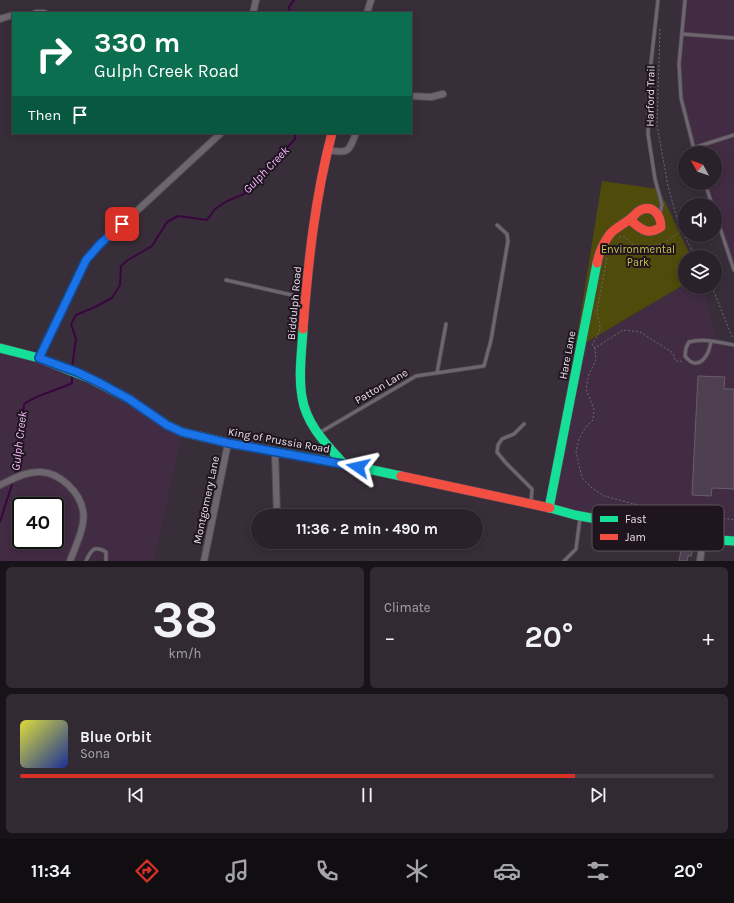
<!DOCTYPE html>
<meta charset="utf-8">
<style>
:root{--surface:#2a222b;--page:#322a33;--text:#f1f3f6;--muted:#a5a4a9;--line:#463f47;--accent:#d93025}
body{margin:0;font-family:Karla,sans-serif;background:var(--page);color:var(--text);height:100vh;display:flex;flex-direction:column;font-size:15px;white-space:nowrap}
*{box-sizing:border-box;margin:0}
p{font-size:13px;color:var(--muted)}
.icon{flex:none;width:22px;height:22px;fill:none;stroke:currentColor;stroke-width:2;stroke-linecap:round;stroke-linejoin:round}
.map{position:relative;height:561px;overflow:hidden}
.details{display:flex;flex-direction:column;gap:6px;padding:6px;background:#171318;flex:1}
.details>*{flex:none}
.top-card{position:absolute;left:12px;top:12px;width:400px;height:122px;border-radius:0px;box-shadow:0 2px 10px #0003,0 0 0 1px var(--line);background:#0b6e4f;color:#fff;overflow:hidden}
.needle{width:26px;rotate:310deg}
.tools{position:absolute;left:678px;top:146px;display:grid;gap:8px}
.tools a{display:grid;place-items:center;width:44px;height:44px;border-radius:50%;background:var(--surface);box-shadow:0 2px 10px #0003,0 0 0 1px var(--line);font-size:20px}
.speed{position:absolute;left:12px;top:497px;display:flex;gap:8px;font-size:20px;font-weight:700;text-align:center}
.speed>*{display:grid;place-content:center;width:52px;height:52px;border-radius:50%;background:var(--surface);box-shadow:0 2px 10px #0003,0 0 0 1px var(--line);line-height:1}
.speed .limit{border:2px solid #111;border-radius:6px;background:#fff;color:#111}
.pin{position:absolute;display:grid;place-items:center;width:34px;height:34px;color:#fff;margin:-17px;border-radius:8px;box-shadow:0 2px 6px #0006}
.me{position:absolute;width:44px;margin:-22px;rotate:281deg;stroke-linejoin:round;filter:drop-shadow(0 0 3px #0008)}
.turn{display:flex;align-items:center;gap:14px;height:84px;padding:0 16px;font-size:18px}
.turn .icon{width:52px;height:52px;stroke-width:2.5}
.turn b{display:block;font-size:28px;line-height:34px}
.then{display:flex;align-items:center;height:38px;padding:0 16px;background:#0003;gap:8px;font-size:15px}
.big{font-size:30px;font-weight:700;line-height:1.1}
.details .tile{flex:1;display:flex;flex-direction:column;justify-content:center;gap:6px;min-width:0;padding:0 14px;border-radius:6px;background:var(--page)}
.details .dial{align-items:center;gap:0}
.dial b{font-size:52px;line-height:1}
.song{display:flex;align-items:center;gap:12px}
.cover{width:48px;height:48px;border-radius:6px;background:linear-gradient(135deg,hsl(60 70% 55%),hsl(230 70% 35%))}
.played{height:4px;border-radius:2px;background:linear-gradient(90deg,var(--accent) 80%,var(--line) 80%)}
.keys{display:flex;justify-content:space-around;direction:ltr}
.heat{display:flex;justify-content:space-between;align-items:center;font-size:22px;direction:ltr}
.details .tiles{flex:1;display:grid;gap:6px;grid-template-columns:1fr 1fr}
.tile:last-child{grid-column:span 2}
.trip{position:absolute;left:251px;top:509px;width:232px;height:40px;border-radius:20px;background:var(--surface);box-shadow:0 2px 10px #0003,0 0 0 1px var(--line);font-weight:700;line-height:40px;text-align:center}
.tabs{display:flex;height:64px;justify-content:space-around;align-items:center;background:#110e11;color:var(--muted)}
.tabs .icon{width:28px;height:28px}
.tabs .selected{color:var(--accent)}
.tabs b{font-size:18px;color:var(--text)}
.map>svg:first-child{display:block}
.built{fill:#422c44;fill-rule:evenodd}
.green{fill:#4f4b0b}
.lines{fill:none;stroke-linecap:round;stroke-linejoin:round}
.stream{stroke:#3a063f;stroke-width:2}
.building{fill:#4f4051;stroke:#675e68}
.lane-casing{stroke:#544b55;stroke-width:4.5}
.street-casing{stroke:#544b55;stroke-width:8}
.fast-casing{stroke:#544b55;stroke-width:10}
.jam-casing{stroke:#544b55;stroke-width:10}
.path{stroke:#6e686f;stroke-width:1;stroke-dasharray:2 2;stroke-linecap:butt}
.lane{stroke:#6e666f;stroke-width:3}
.street{stroke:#6e666f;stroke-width:6}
.fast{stroke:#16e098;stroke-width:9}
.jam{stroke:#f24e42;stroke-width:9}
.route-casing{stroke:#114b97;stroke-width:10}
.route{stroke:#1a73e8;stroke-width:7}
.labels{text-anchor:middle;stroke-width:4;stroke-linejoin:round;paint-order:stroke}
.street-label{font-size:11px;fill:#ece0ed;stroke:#1e151f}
.park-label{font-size:11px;fill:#cac648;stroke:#1e151f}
.water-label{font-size:12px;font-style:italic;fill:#f6b7fd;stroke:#1e151f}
.key{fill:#1e151f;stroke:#5c525d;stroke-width:1}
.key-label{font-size:11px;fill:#ece0ed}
</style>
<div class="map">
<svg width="734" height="561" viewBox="0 0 734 561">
<rect width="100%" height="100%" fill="#382e39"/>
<path class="built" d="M685 0H734V270L715 213V205H712L705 183H715V153H695L681 98 679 64Z
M685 284V287H703L717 341 734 345V542L549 508 576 349Z
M0 348 77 372 182 432 154 561H0ZM21 506H55V540H21Z"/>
<path class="green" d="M602 181 659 189 691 257H685V284L575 349Z"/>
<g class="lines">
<path class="stream" d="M290 13 289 7 294 0
M72 368 76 339 71 324 76 315 95 307 112 298 120 285 121 266 128 260 152 246 167 222 178 216 207 220 215 209 227 201 244 194 295 139V133
M15 475 19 464 24 404C38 394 56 391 72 383V375
M0 522 13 481"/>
</g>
<path class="building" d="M698 376 725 377 724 389H734V489L712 488 711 496 692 495Z
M682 542 694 545 691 556H688L687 561H679L681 550 678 549 680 545H682Z"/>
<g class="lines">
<defs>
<path id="lane" d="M658 0 649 81 648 134 655 179 662 205 660 213
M685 0 679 64 681 98 695 153
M682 34 734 38
M693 148 734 135
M705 183 712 205
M715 213 734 270
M226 280 305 298
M711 341C709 356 698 373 685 356L686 348 689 342C703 338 719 342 734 345
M437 373 446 324
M524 424 514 434 502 439 498 445 497 452 505 462 532 489 531 503
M319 433 416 376 484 366 491 340 508 241 507 234 497 225
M86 561C91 550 94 545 106 552V561
M564 561 576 549 580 518"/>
<path id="street" d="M36 13H44
M253 13 256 0
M367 13 371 0
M0 19 13 15
M411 96 431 97 443 94
M327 150C348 153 348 154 356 133
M39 358 86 260 100 245 221 133
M275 452 277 516
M0 485C13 479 26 471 41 472 60 473 80 492 83 511 86 526 75 547 70 561
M204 561 228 443
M700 561 703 539"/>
<path id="fast" d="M303 329C302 351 298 375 302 397 306 424 326 444 344 464
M0 348 39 358 89 378 129 399 167 425 182 432 228 443 344 464 401 476
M549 508 597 263
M550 508 575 515 703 539 734 541"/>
<path id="jam" d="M597 263C599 253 604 242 610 234 616 227 623 225 630 219 634 217 635 213 639 211 652 203 661 215 661 227 647 236 641 229 630 220
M303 329C308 263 315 197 332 133
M401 476 550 508"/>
</defs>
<use href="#lane" class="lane-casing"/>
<use href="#street" class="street-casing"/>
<use href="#fast" class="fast-casing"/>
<use href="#jam" class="jam-casing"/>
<path class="path" d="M660 29 657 125 668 186 679 226 696 257
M619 237H625L632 244 639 247 663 244 681 231
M712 287 733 339
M595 348 592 345C595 339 600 333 600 327 600 322 597 317 597 311L607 258
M682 361 679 362 675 360 673 353 640 332 623 330 595 348 596 360 589 374 586 389 594 409 593 420 585 428 579 439 576 452 582 478 592 488 604 496 638 505 662 516 693 513 734 520
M701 531 707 515"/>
<use href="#lane" class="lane"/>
<use href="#street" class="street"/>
<use href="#fast" class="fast"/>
<use href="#jam" class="jam"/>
</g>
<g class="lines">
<defs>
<path id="route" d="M122 224 100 244 86 260 39 358 77 372 100 383 129 399 167 425 182 432 228 443 358 467"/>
</defs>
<use href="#route" class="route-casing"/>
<use href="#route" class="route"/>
</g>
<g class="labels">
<g class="street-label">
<text transform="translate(650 96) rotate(-89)" y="4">Harford Trail</text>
<text transform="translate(294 303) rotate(-85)" y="4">Biddulph Road</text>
<text transform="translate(567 355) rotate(-79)" y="4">Hare Lane</text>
<text transform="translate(381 386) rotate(-30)" y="4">Patton Lane</text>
<text transform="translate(279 440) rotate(10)" y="4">King of Prussia Road</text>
<text transform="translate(206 500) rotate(-78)" y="4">Montgomery Lane</text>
</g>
<g class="park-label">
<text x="638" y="253">Environmental<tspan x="638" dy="13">Park</tspan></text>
</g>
<g class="water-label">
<text transform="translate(266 170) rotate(-46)" y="4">Gulph Creek</text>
<text transform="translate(19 441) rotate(-83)" y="4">Gulph Creek</text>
</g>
</g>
<rect x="592" y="505" width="132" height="46" rx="6" class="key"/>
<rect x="600" y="516" width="18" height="6" fill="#16e098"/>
<rect x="600" y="534" width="18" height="6" fill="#f24e42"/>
<g class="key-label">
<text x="625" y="523">Fast</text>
<text x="625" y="541">Jam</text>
</g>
</svg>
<div class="tools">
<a><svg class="needle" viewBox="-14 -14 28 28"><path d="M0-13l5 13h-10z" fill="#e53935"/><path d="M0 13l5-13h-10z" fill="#a5a4a9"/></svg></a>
<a><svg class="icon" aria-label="sound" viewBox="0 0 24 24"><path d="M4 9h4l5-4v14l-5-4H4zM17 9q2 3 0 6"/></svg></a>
<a><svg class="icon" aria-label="layers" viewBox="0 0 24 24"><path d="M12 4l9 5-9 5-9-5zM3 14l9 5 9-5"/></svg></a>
</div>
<div class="speed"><div class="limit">40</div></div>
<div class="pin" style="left:122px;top:224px;background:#d93025"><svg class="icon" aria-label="arrive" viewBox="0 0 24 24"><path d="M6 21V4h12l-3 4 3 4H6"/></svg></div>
<svg class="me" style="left:358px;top:467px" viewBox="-20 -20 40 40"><path d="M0-17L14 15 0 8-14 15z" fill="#1a73e8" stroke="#fff" stroke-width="4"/></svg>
<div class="trip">11:36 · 2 min · 490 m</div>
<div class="top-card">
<div class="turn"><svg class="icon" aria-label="right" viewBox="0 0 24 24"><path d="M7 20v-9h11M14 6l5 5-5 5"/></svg><div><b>330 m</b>Gulph Creek Road</div></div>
<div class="then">Then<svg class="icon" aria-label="arrive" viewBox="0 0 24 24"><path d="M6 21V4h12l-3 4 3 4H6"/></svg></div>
</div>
</div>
<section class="details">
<div class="tiles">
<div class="tile dial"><b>38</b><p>km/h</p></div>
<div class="tile"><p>Climate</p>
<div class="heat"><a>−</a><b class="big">20°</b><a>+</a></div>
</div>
<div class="tile">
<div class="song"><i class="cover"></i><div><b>Blue Orbit</b><p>Sona</p></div></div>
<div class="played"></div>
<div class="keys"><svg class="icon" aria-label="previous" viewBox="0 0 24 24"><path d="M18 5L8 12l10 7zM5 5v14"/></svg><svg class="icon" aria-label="pause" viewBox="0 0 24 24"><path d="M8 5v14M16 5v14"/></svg><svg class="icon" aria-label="next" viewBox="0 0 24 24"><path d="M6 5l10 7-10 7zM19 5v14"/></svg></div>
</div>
</div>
</section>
<nav class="tabs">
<b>11:34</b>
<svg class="icon selected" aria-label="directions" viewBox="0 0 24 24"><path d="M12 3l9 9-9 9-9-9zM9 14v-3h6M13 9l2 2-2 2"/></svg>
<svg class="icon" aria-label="music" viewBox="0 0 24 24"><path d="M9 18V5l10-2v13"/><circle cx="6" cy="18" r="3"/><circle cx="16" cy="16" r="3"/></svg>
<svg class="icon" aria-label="phone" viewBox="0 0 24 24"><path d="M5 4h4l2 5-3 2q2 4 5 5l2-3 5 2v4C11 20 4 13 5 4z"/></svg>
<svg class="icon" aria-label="climate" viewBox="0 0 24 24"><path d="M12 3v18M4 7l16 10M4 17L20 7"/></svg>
<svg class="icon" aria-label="car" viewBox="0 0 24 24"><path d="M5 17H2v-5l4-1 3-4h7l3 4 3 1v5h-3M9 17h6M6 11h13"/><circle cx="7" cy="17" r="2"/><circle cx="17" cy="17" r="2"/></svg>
<svg class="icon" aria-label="filters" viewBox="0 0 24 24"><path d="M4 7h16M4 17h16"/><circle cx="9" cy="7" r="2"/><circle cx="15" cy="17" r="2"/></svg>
<b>20°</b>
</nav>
